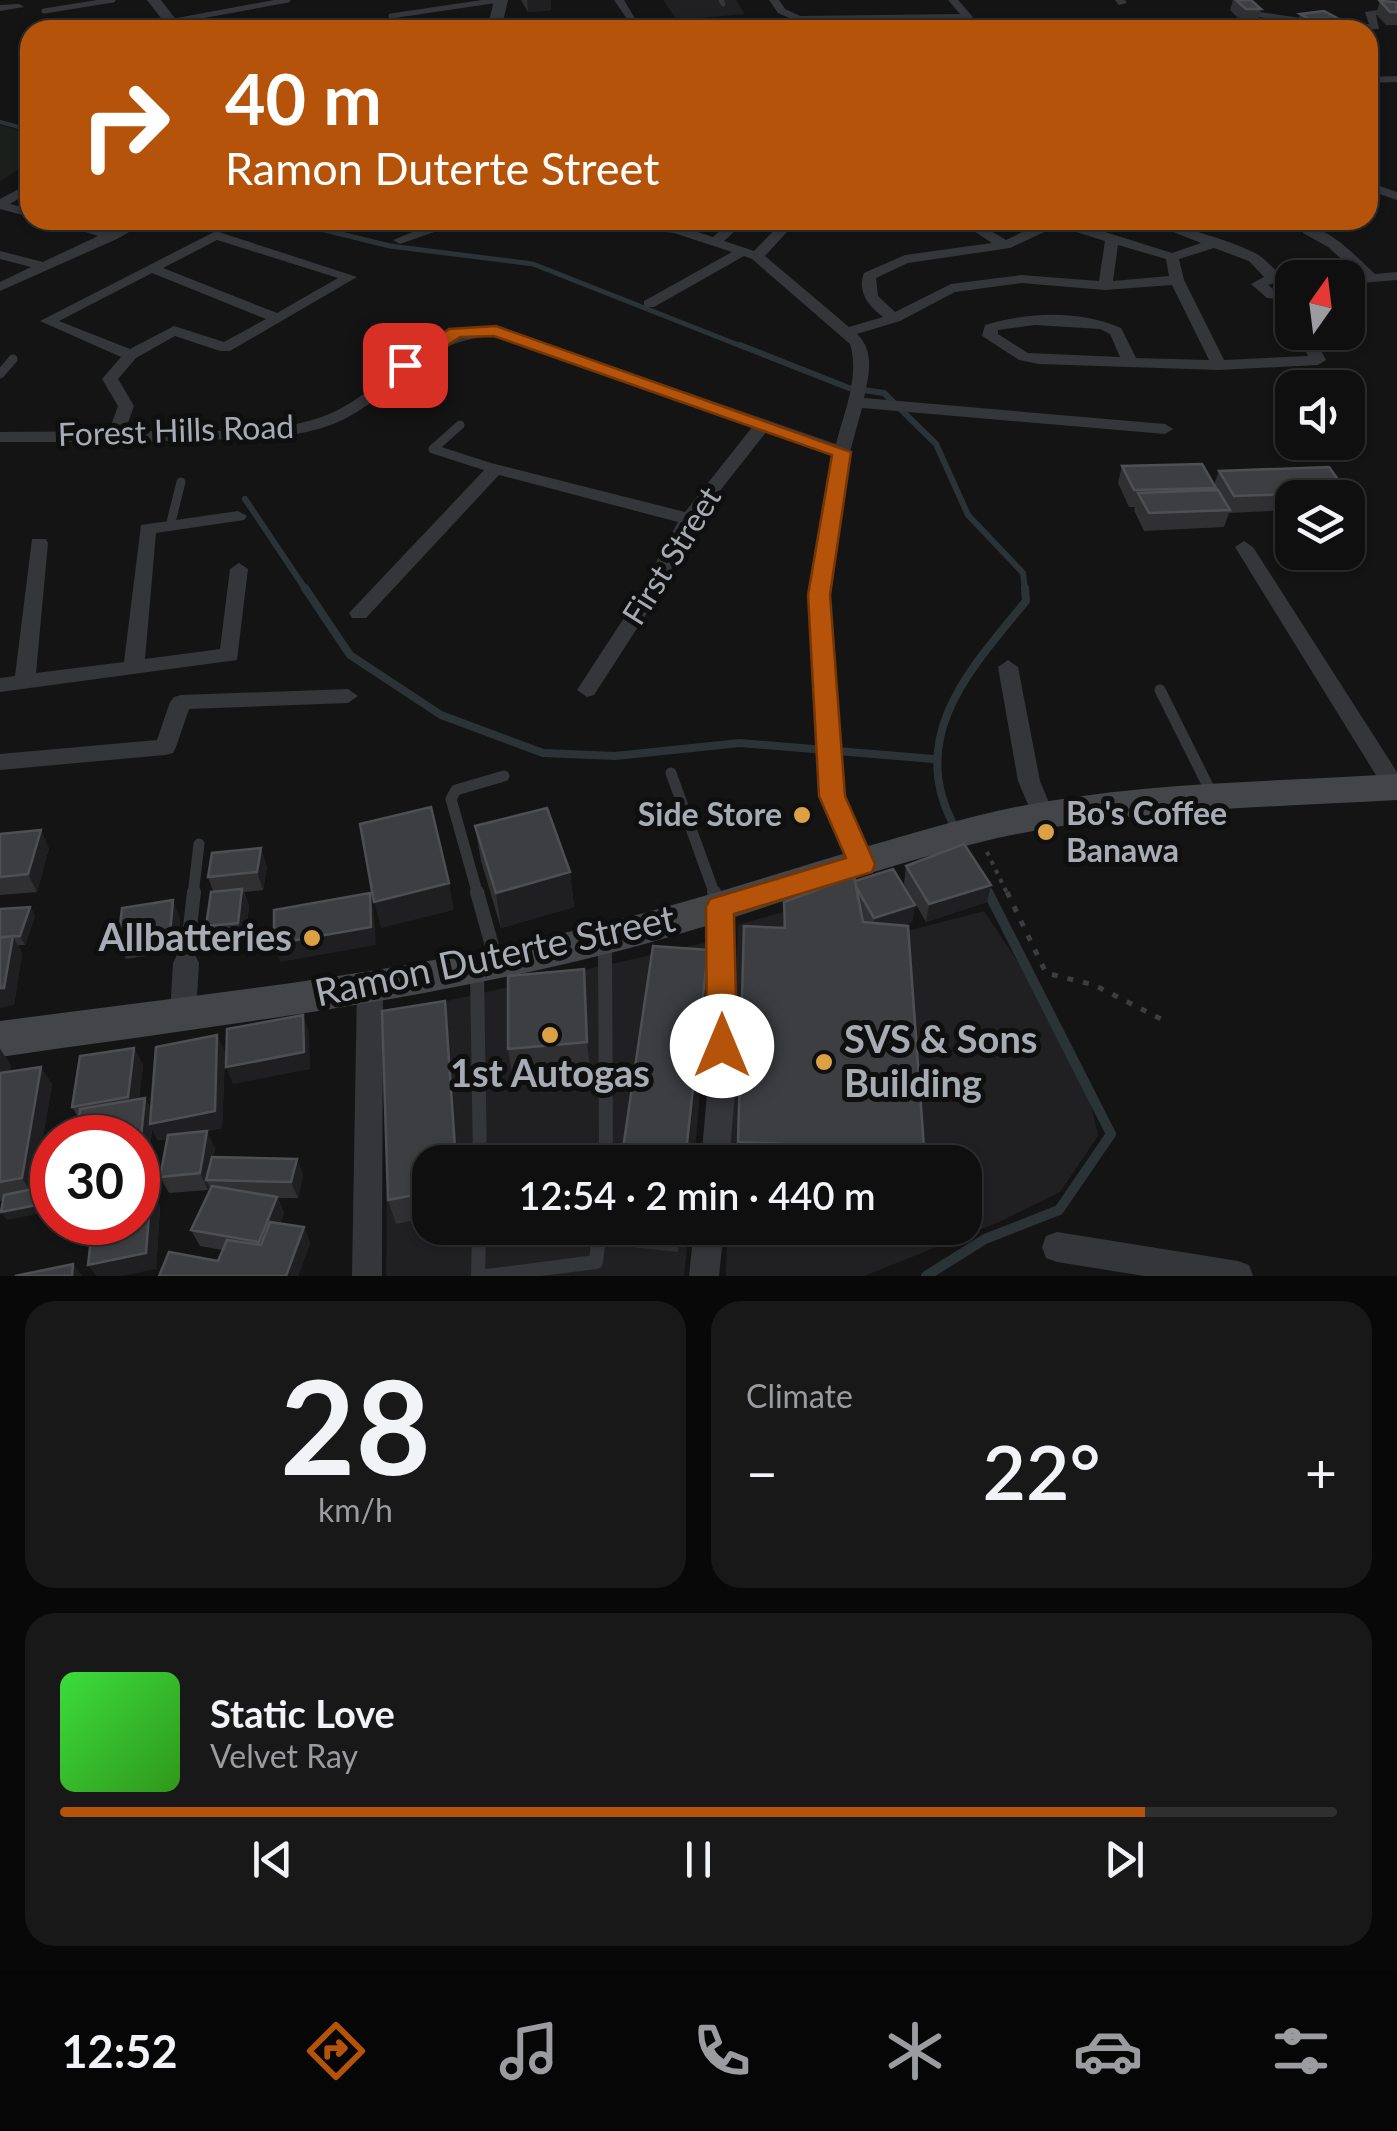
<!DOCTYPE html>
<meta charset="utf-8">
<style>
:root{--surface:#0f0f10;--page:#181819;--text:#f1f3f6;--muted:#9b9c9f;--line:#2f2f30;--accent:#b45309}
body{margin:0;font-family:Lato,sans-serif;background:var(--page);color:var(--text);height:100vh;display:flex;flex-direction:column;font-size:38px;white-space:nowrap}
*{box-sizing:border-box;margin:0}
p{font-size:32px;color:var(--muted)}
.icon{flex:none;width:55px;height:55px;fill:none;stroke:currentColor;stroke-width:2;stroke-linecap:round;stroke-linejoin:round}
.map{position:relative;height:1276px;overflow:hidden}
.sheet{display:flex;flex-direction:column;gap:25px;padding:25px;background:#080809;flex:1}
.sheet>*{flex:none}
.guide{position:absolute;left:20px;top:20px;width:1358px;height:210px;border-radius:30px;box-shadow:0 2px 8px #0004,0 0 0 2px var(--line);background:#b45309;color:#fff;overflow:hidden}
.needle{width:65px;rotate:14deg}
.controls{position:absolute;left:1275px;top:260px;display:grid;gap:20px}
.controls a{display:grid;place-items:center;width:90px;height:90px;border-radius:20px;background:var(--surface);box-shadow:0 2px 8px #0004,0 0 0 2px var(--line);font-size:50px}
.speed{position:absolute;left:30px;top:1115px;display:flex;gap:20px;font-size:50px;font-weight:700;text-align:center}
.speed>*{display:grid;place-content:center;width:130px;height:130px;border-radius:50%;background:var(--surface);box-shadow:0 2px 8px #0004,0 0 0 2px var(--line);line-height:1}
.speed .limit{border:15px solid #d22;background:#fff;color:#111}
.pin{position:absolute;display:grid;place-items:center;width:85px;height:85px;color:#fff;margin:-42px;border-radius:20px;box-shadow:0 5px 15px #0006}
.me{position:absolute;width:110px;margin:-55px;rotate:0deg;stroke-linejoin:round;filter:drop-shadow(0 0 8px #0008)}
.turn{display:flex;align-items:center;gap:35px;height:210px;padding:0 40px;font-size:45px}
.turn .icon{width:130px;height:130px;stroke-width:2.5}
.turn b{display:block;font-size:70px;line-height:85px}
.big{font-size:75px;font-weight:600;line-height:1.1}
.sheet .card{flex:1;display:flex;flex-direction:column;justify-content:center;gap:15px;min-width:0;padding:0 35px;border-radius:30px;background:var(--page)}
.sheet .dial{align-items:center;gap:0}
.dial b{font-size:130px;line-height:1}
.song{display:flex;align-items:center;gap:30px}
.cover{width:120px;height:120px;border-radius:15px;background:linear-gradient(135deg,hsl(120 70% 55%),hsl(110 70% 35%))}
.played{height:10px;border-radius:5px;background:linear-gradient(90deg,var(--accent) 85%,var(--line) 85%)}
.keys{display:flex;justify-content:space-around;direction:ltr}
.heat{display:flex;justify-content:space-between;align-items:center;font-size:55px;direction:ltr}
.sheet .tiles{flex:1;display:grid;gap:25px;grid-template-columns:1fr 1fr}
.card:last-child{grid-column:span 2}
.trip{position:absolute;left:412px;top:1145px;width:570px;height:100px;border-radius:30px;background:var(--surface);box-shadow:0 2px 8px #0004,0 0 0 2px var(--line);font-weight:600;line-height:100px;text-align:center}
.menu{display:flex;height:160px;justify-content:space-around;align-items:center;background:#060606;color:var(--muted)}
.menu .icon{width:70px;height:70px}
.menu .current{color:var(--accent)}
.menu b{font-size:45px;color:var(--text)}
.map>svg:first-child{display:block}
.built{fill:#202022}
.green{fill:#1a1f1b}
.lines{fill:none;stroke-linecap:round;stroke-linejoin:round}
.stream-far4{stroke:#2c3337;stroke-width:4}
.stream-far3{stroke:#2c3337;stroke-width:5}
.stream-far2{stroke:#2c3337;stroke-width:6}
.stream-far1{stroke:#2c3337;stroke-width:8}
.stream{stroke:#2c3337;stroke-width:10}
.path-far1{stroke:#3b3d41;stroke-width:4;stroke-dasharray:4 6;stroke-linecap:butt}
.path{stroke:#3b3d41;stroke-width:5;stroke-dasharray:6 10;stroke-linecap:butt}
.service-far3{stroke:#35363a;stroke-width:5}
.service-far2{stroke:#35363a;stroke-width:9}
.service-far1{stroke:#35363a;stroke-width:11}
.service{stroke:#35363a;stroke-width:14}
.minor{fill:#35363a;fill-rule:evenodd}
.tertiary{fill:#35363a;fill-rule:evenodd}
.secondary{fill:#434549;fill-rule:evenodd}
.wall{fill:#303033}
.shaded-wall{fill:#1f1f21}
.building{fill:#3d3e41;stroke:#4d4f53;stroke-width:2.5}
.route{fill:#b45309;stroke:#753606;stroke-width:2.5}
.poi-dot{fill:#dca045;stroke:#0f0f10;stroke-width:4}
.labels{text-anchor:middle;stroke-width:10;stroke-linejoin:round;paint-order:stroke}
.street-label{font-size:32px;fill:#a7acb4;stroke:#0f0f10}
.poi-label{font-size:32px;font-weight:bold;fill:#a7acb4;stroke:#0f0f10;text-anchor:start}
.near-poi-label{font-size:38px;font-weight:bold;fill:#a7acb4;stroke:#0f0f10;text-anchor:end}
.near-street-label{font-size:38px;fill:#a7acb4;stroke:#0f0f10}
</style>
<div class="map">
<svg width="1397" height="1276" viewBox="0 0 1397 1276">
<rect width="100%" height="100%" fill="#141415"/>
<path class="built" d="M663 0H736L745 14 677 20Z
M846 894 866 942 984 911 1022 968 1090 1099 1098 1136 1060 1192 999 1222 864 1276H726L727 1228H965V1162H729L738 925Z
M713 941 694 1162H430V1228H689L684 1276H386L389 1014Z"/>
<path class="green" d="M0 125 30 133V163L0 181Z"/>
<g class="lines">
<path class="stream-far4" d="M0 122 30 130"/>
<path class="stream-far3" d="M284 220 390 246 533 264 746 348"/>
<path class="stream-far2" d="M740 345 849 388 884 393 936 444 968 515 1023 573 1025 590
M245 499 306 590"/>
<path class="stream-far1" d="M305 588 350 655 441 715 543 753 615 756 740 743 934 759
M955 827C905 738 970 669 1026 601L1025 588
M986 889 989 895"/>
<path class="stream" d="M926 1276 985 1239 1059 1210 1111 1134 988 892"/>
<path class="path-far1" d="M987 852 1008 895"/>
<path class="path" d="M1007 892 1046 973 1094 985 1163 1020"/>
<path class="service-far3" d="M721 0 723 4
M44 11 113 0
M391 16 499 0
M169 22 288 0"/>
<path class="service-far2" d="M0 374 13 359
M433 449 495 469
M433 449 460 425
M170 526 181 482"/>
<path class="service-far1" d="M1160 690 1213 796
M671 773 715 895
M193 895 199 844
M478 895 451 799 456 790 504 776"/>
<path class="service" d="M477 892 496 960
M714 892 719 906
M605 944 606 1162
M186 962 194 892
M477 973 480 1162
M478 1276 479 1228
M486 1276 596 1262 600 1228"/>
<path class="minor" d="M614 0H624L637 22H629Z
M769 0H779L785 9 800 16 960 14 948 0H958L973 17 968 20 798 22 778 13Z
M1115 0H1125L1127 3 1119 5Z
M1240 0H1250L1260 12 1348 25 1369 24 1365 12 1397 7V13L1376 15 1379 29 1341 30 1253 16Z
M0 5 19 4 24 7 0 11Z
M1397 76V82L1368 83V77Z
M1368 182 1397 192V200L1368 190Z
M30 183V192L10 204 30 209V217L0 209V199Z
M48 220H70L109 231 132 220H150L117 239 0 291V282L31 267 0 259V251L43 262 98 236Z
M322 220H346L339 224Z
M442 220H484L477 224 454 225 400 244 393 240Z
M581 220 676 225 713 237 732 220H747L724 241 754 251 784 220H798L765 256 849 327 883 317C868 306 857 291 864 273L905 255 992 243 957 220H973L1006 240 1047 220H1067L1172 253 1201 243 1143 220C1164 220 1243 244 1260 256 1273 266 1276 274 1292 279V287L1274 283 1268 285 1276 291 1292 292V300L1267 298 1251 284 1264 277 1249 261 1214 248 1179 259 1184 280 1224 360 1308 356 1296 332H1311L1326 360 1318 365 1219 370 1039 364 1019 360 982 336 985 325C1027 312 1080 310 1121 328L1136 358 1209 360 1172 285 1105 290 1021 283 955 292 900 321 857 334C875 351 869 376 864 398L1165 424 1173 429 1165 434 862 408 850 452 829 595 843 797 874 864 870 871 862 873 854 871 821 797 809 595 833 455 767 431 697 520 654 602 594 695 587 697 577 690 635 601 678 522 499 475 366 618H352L349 613 489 465 495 464 685 512 753 426 495 336C411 340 394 406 322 428 285 439 246 438 208 440 138 442 69 442 0 442V432L109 431 118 406 102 379 121 357 40 321 216 231 357 277 230 351H220L175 336 136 358 118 379 134 406 125 431C185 430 285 438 338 410 403 376 409 331 496 326L836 444C844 412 860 377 850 344L752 259 744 256 654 307H644V301L732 252 674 233 588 224ZM1057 226 1105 241 1099 281 1021 275 951 284 895 312 878 296 876 278 908 263 1010 248ZM217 240 338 278 277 313 163 268ZM1118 245 1166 259 1169 276 1113 281ZM152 273 266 319 224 342 174 326 130 349 59 321ZM1035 325 1100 329 1110 334 1120 357 1028 353 998 334V330Z
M863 220 889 223 948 220 941 224 888 231Z
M1303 227C1330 226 1356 257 1375 274L1397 272V280L1348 284V278L1343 277 1359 275 1328 247 1303 233Z
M238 511 247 516 244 520 156 533 145 659 220 649 230 569 239 563 248 569 237 660 0 692V678L15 676 32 539H46L48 543 36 673 124 662 141 525Z
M1244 541 1253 547 1397 772V795L1387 793 1235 547Z
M1008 660 1018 667 1040 781 1055 817 1052 823 1044 826 1036 823 1018 781 998 667Z
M348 689 358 696 348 703 189 709 176 747 173 753 165 755 0 770V754L157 740 170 702 174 697 181 695Z
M720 897 729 900 732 907 736 1082 729 1162H701L708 1082V907L711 900Z
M186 952 195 955 199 963 196 1014 192 1022 183 1025 174 1022 170 1014 173 963 177 955Z
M370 976 379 979 383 987 382 1276H352L357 987 361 979Z
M694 1228H724L719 1276H689Z
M1057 1232 1238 1261 1249 1265 1253 1276H1144L1057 1262 1046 1258 1042 1247 1046 1236Z"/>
<path class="tertiary" d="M147 0H161L184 30H170Z
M494 0H508L501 30H487Z"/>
<path class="secondary" d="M1397 774V800C1258 808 1114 809 977 843 851 874 729 924 602 955 404 1004 201 1028 0 1057V1021C202 994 407 974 605 923 730 892 851 848 976 816 1112 782 1257 783 1397 774Z"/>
</g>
<path class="wall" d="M521 0H551V10L528 12Z
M1233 0H1251L1261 9 1258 22H1242L1230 10Z
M1380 1 1397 2V25H1386L1376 14Z
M1300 14 1337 18 1333 30H1304L1297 26Z
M1122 466 1214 485 1219 471 1347 492 1344 498H1292V510L1229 513 1224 527 1144 531 1134 510 1135 507H1129L1118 483Z
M475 826 570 872 574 907 501 928 481 861Z
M0 834 49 848 37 892 0 895Z
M267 866 263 890 244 892 249 906 245 941 213 944 206 926 213 891 208 877Z
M906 866 991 885 987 902 926 922 904 884Z
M855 881 915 905 912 922 903 925 925 1162H737L744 926 783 928 784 902Z
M30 907 35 916 25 945H18L22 954 14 1005 0 909Z
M180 918 177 951 126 959 118 942Z
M586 995 590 1067 512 1074 508 1049Z
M445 1001 451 1027 460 1162H430V1217L396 1224 388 1200Z
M217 1035 225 1053 222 1128 202 1132 215 1148 213 1157 297 1159 303 1175 298 1198H278L284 1213 280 1223 304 1227 310 1243 298 1276H159L218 1261 222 1250 200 1246 191 1230 210 1189 209 1186 208 1190 169 1193 160 1177 167 1139 158 1140 152 1129 146 1191 151 1190 160 1206 156 1269 138 1222V1138H56L77 1134 79 1119 72 1107 134 1048 143 1065 139 1099 145 1098 151 1109Z
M0 1049 11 1066 9 1072 52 1084 34 1188 7 1220 3 1200 0 1201Z
M612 1228H680L678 1252 613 1245Z"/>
<path class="shaded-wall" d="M527 0H551V10L528 12Z
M1337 18 1333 30H1310L1313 21Z
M41 830 49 848 37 892 28 874Z
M261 848 267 866 263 890 257 872Z
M570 872 574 907 501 928 496 893Z
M449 883 454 910 381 928 374 902Z
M991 885 987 902 926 922 929 904Z
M242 889 249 906 245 941 238 923Z
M370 893 374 911 376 945 280 962 274 944Z
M173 900 180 918 177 951 170 933Z
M915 905 912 922 872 935 874 918Z
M30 907 35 916 25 945 20 936Z
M13 936 22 954 14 1005 0 1008V988Z
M708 950V968L687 1162H685Z
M584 969 586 995 590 1067 587 1042Z
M445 1001 451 1027 460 1162H456Z
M303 1015 309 1032 310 1069 233 1084 226 1067Z
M217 1035 225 1053 222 1128 158 1140 152 1129 146 1192 138 1178 145 1098 154 1115Z
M134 1048 143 1065 137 1114 128 1097Z
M0 1049 11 1066 0 1114Z
M41 1067 52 1084 33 1195 22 1178Z
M207 1131 215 1148 210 1180H206L209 1186 208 1190 200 1173Z
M52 1159V1168H50L45 1160Z
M297 1159 303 1175 298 1198 291 1182Z
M151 1190 160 1206 156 1269 121 1276H96L88 1265Z
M277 1197 284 1213 266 1257 259 1242Z
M52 1202V1211L7 1220 1 1212Z
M304 1227 310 1243 298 1276H286Z
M73 1264 82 1276H72Z"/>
<path class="building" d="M1236 0H1251L1261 9H1246Z
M1380 1 1397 2V12H1390Z
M1324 11 1337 18 1313 21 1300 14Z
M1202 464 1216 488 1134 490 1122 466Z
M1329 467 1347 492 1234 496 1219 471Z
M1218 490 1230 510 1149 513 1138 493Z
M431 807 449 883 374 902 360 824Z
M547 808 570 872 496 893 475 826Z
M41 830 28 874 0 877V834Z
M964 844 991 885 929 904 906 866Z
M261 848 257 872 208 877 212 853Z
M893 869 915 905 874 918 856 887 855 881Z
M854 876 863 922 908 926 925 1162H878L784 1158V1144L738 1142 744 926 785 928 784 902Z
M242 889 238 923 206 926 211 892Z
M370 893 371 927 274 944V910Z
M173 900 170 933 118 942 122 908Z
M30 907 20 936 0 937V909Z
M13 936 4 988H0V938Z
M653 946 708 950 685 1162H621Z
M584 969 587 1042 508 1049V976Z
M445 1001 456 1162H430V1192L388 1200 382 1011Z
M303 1015 304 1052 226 1067 227 1029Z
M217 1035 215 1111 150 1124 156 1047Z
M134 1048 128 1097 72 1107 80 1056Z
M41 1067 22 1178 0 1182V1073Z
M145 1098 138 1165V1138H84V1132L77 1133 80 1109Z
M207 1131 200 1173 160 1177 168 1135Z
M77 1134 79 1138H56Z
M52 1138V1159L45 1160 48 1139Z
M212 1157 297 1159 291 1182 206 1180Z
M52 1185V1202L1 1212 4 1195Z
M212 1186 277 1197 259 1242 191 1230Z
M151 1190 146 1253 88 1265 93 1222H138V1192Z
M270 1222 304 1227 286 1276H159L169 1252 218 1261 227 1240 261 1245Z
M612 1228H678L677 1236 612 1229Z
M73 1264 72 1276H15Z"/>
<path class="route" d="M496 326 851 452 830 595 845 796 875 864 872 872 734 914 737 1046 733 1055 722 1059 711 1055 707 1046 706 907 710 899 846 858 819 796 808 595 832 455 494 336 460 337 412 369 396 365 449 329Z"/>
<g class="poi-dot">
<circle cx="802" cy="815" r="10"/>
<circle cx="1046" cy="832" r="10"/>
<circle cx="312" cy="938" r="10"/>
<circle cx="550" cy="1035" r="10"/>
<circle cx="824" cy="1062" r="10"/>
</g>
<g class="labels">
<g class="street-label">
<text transform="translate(176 431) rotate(-2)" y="11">Forest Hills Road</text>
<text transform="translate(672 556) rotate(-58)" y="11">First Street</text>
</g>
<g class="poi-label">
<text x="1066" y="825">Bo's Coffee<tspan x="1066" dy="37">Banawa</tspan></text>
<text x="782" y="826" text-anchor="end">Side Store</text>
</g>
<g class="near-poi-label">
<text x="292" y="951">Allbatteries</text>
<text x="844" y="1053" text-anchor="start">SVS &amp; Sons<tspan x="844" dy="44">Building</tspan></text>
<text x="550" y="1087" text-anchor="middle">1st Autogas</text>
</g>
<g class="near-street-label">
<text transform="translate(495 956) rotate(-12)" y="13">Ramon Duterte Street</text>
</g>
</g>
</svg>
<div class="controls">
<a><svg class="needle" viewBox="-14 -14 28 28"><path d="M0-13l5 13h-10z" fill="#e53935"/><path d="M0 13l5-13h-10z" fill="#9b9c9f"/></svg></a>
<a><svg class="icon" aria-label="sound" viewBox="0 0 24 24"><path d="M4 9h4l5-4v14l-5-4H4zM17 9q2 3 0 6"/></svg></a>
<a><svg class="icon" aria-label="layers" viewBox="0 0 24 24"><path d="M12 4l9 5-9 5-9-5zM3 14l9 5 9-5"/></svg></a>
</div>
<div class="speed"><div class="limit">30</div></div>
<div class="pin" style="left:405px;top:365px;background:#d93025"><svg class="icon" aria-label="arrive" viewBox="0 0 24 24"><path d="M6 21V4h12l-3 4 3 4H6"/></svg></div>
<svg class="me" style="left:722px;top:1046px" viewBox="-20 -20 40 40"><circle r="19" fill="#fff"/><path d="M0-13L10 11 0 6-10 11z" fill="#b45309"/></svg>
<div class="trip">12:54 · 2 min · 440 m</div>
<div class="guide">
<div class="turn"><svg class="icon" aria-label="right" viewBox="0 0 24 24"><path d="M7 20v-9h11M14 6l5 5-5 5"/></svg><div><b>40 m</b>Ramon Duterte Street</div></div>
</div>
</div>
<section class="sheet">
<div class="tiles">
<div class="card dial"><b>28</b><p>km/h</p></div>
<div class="card"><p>Climate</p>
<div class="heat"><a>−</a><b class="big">22°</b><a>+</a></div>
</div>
<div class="card">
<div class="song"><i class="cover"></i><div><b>Static Love</b><p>Velvet Ray</p></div></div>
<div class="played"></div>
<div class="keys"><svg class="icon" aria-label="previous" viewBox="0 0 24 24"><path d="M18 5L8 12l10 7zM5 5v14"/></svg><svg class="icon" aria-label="pause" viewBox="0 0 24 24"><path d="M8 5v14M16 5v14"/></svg><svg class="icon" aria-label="next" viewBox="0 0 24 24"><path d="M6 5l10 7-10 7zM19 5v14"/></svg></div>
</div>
</div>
</section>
<nav class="menu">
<b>12:52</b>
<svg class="icon current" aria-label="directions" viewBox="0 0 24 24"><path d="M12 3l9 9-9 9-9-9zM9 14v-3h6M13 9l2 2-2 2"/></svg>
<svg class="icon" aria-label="music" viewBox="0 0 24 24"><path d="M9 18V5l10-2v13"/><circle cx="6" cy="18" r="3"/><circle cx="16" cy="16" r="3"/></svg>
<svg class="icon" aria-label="phone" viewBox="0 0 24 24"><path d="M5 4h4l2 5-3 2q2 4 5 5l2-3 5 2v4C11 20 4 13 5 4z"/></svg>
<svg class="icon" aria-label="climate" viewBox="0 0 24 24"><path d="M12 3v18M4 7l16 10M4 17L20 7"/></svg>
<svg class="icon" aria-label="car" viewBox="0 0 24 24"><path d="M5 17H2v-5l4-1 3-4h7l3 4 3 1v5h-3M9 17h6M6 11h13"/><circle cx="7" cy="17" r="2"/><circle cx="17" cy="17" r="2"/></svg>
<svg class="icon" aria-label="filters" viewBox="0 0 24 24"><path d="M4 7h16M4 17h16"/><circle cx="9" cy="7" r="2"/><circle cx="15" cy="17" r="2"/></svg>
</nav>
